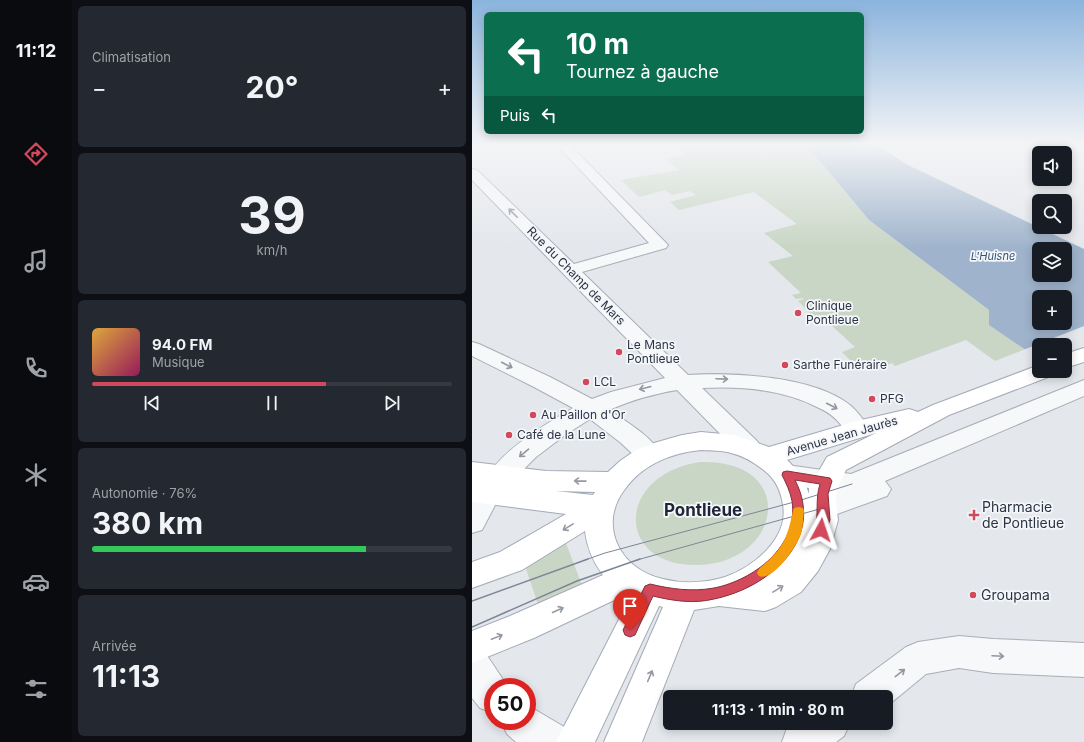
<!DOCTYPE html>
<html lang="fr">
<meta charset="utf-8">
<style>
:root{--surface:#171b24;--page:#242831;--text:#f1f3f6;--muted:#9ea1a6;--line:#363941;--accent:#d1495b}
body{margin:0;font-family:Inter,sans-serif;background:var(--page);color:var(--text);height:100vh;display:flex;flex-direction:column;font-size:15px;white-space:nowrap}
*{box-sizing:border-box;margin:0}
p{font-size:13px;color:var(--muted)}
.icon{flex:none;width:22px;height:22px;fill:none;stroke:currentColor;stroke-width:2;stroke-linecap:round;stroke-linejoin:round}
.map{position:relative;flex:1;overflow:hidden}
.side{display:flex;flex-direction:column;gap:6px;padding:6px;background:#0d0f14;width:400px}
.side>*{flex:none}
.guide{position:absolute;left:12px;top:12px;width:380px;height:122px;border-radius:6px;box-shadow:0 2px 10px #0003;background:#0b6e4f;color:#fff;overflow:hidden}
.tools{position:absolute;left:560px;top:146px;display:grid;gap:8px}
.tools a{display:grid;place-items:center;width:40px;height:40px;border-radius:6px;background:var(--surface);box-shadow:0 2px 10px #0003;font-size:20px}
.speed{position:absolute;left:12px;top:678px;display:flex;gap:8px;font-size:20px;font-weight:700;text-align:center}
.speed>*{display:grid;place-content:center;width:52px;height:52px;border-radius:50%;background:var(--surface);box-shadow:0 2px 10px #0003;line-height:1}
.speed .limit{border:6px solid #d22;background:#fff;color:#111}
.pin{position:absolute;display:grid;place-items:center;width:34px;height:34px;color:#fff;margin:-41px -17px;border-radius:50% 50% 50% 0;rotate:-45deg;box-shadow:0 0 4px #0007}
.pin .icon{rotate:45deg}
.me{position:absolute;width:44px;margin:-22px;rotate:5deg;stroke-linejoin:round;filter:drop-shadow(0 0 3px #0008)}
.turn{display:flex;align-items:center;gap:14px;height:84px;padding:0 16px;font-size:18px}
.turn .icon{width:52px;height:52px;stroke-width:2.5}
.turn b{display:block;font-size:28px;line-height:34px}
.then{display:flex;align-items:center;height:38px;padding:0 16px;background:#0003;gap:8px;font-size:15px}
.big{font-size:30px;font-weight:700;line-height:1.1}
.side .widget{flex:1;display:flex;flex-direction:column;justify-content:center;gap:6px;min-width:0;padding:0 14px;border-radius:6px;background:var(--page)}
.side .dial{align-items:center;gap:0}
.dial b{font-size:52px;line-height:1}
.song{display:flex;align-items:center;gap:12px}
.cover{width:48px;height:48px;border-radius:6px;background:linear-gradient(135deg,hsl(40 70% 55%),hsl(330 70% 35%))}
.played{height:4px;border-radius:2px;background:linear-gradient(90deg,var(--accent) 65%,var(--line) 65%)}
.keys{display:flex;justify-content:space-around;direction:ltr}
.heat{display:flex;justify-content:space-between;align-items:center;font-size:22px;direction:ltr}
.charge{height:6px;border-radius:3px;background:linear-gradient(90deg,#34c759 76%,var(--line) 0)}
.trip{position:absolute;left:191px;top:690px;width:230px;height:40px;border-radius:6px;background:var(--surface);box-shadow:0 2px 10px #0003;font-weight:700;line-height:40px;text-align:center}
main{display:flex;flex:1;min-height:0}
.tabs{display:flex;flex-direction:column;width:72px;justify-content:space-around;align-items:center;background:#090b0e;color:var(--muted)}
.tabs .icon{width:28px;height:28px}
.tabs .current{color:var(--accent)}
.tabs b{font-size:18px;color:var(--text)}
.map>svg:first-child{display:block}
.green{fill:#c9d6c5}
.water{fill:#9fb4cc;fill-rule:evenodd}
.pier{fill:#e4e7ec}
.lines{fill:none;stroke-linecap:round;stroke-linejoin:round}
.minor-casing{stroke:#a9aeb7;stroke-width:2}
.major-casing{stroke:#a3abb8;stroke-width:2}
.minor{fill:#f7f8fa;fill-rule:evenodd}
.major{fill:#fff;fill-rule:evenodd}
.tram-far1{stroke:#7d8696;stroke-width:1}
.tram{stroke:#7d8696;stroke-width:1.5}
.oneway{stroke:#9196a0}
.oneway2{stroke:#959aa2}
.route{fill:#d1495b;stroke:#882f3b}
.slow{fill:#f59e0b}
.poi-dot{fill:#d1495b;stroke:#f4f6f9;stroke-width:1.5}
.labels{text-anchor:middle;stroke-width:3.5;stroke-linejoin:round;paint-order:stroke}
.far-water-label{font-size:11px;font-style:italic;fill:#34527a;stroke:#f4f6f9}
.street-label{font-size:12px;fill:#2b3445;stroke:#f4f6f9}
.poi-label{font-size:12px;fill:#2b3445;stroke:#f4f6f9;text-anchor:start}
.near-poi-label{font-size:14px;fill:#2b3445;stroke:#f4f6f9;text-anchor:start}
.near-quarter-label{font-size:17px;font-weight:bold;fill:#1d2536;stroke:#f4f6f9}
</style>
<main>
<nav class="tabs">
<b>11:12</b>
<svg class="icon current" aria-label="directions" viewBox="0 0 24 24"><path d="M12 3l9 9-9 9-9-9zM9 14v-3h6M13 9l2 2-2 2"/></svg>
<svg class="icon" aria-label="music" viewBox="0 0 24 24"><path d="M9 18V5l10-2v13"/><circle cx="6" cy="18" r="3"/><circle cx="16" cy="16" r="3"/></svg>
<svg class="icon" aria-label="phone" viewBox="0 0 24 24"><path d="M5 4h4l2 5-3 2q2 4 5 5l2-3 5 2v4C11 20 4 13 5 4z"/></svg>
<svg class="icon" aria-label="climate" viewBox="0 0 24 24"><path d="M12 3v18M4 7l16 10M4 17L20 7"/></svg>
<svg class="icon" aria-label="car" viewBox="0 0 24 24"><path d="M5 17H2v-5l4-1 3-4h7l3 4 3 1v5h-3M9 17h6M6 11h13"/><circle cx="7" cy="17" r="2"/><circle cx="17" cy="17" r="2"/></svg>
<svg class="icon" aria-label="filters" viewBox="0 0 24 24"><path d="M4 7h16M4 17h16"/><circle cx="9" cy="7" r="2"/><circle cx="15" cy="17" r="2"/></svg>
</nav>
<section class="side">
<div class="widget"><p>Climatisation</p>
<div class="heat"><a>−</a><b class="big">20°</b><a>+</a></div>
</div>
<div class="widget dial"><b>39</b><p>km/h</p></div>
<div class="widget">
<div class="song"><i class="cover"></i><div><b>94.0 FM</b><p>Musique</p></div></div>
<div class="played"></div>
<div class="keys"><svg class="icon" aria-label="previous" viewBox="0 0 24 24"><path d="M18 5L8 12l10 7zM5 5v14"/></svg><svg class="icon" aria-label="pause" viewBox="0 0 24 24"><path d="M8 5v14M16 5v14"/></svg><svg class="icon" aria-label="next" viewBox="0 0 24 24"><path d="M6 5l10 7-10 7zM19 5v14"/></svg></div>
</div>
<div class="widget"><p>Autonomie · 76%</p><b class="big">380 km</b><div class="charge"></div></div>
<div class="widget"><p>Arrivée</p><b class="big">11:13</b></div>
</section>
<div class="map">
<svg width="612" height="742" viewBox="0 0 612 742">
<rect width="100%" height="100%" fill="#e4e7ec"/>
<path class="green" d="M201 144H331L352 166 397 220 517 310V325L554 349 523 361 494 340 423 366 420 363 404 369 397 363 385 367 370 352 383 347 348 315 342 317 326 301 332 299 330 298 324 299 320 295 329 293 296 262 321 256 292 233 325 224 282 192 207 210 198 202 224 195 218 191 200 195 193 190 167 197 149 180 207 170 194 159 215 155Z
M228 462C327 459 311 564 225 565 143 566 143 475 228 462Z
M92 538 111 588 67 607 52 563Z"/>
<path class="water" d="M331 144H403L436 165 612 249V389L593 371V345H567V359L517 325V310L397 220 352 166ZM567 249H593V275H567ZM567 297H593V323H567Z"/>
<path class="pier" d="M612 326V391L584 372 593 371V345H567V361L551 350Z"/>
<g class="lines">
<defs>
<path id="minor" d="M84 144H97L196 245 194 248 110 272 216 375C262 372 341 376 378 405 386 412 392 420 397 429L394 435C388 436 381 439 376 435 373 432 371 427 369 425 363 417 356 412 347 408 311 389 270 386 230 388L285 441 289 447 285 453 276 456 267 453 205 390C181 394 160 400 137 410 155 422 179 436 190 455L186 461 177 464 168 461 149 443 118 419 93 435 64 457 38 483 29 486 20 483 16 476C30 450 75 423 101 408L62 387 0 356V342L7 344 78 377 120 399 139 392 193 378 0 180V169L5 170 102 264 177 243Z
M612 380V396L413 481 419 489 415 496 351 519 341 516 337 508 341 500 365 492 315 485 306 482 302 475 306 468 315 465 379 474Z
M15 484 25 487 29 494 10 530 0 533V496L5 487Z
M487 636 521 639 612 643V677L521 673 487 668 454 674 414 707V697H379L384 684 434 647 446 642Z
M0 646 12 651 36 687H21V713L8 708 0 698Z
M55 705 94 728 99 742H44L35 734 29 721H55Z
M324 723H378L372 736 364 742H310L315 728Z"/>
<path id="major" d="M612 348V362L593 368V354Z
M567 365V371H582L579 376 477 415 374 470 365 488 364 502 366 520 358 549 346 571 329 592 304 607 293 611 247 606 222 610 170 742H132L191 607 187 606 123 742H84L159 596 155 594 62 638 0 663V631L38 616 131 575C121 562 115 548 113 531L50 570 0 588V562L28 552 94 514 0 502V482H3H0V462L74 471 136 472 148 461 164 450 182 443 210 435 229 432 262 435 297 447 385 421 437 409 446 412 461 405ZM404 433 355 457 337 488V494C334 483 323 467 315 460ZM229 450C239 451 250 450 259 453 272 456 283 463 293 471 304 480 309 491 311 505 317 538 282 567 253 577 234 583 211 584 191 579 148 570 125 525 153 489 171 464 200 453 229 450ZM84 491 123 492 121 495Z"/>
</defs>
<use href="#minor" class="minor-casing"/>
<use href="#major" class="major-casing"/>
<use href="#minor" class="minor"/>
<use href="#major" class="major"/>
<path class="tram-far1" d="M113 560 133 553 326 501 380 484
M165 560 351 508"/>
<path class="tram" d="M0 601 116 559
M0 627 105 581 168 559"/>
</g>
<defs><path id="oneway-shaft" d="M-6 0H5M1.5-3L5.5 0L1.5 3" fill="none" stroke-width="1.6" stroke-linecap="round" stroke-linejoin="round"/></defs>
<g class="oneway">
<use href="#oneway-shaft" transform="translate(41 213) rotate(-135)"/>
<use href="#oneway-shaft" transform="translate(35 365) rotate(27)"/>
<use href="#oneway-shaft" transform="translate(250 379) rotate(2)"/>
<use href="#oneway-shaft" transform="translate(173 388) rotate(166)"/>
<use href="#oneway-shaft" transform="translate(360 406) rotate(27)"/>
<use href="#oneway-shaft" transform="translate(52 453) rotate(140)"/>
<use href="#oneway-shaft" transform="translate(526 656) rotate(3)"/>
<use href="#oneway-shaft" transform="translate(428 673) rotate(-38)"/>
</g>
<g class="oneway2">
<use href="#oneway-shaft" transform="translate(108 481) rotate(-179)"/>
<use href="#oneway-shaft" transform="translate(96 527) rotate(149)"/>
<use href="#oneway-shaft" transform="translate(306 589) rotate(-31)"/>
<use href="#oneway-shaft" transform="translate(86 610) rotate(-24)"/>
<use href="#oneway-shaft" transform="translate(25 637) rotate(-22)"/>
<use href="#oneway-shaft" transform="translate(178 676) rotate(-67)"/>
</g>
<linearGradient id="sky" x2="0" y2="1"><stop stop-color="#8bb4dd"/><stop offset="0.58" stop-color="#f3f4f6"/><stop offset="1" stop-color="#f3f4f6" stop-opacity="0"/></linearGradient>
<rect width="612" height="248" fill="url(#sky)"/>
<path class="route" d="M315 471 358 478 360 481 356 494 358 520 353 533 349 535 345 533 343 530C347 514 343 499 348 484L323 480C354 540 296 588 242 599 222 604 201 601 181 596L163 635 158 637 153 635 151 630 173 586 178 584C199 589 220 592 242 588 282 580 327 546 320 501 318 491 314 483 310 475L311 472Z"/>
<path class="slow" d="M326 507 331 508 332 511C331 519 331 527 329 534 325 546 301 582 287 576L285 573C287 567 292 565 296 561 313 545 316 534 321 511L322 508Z"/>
<g class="poi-dot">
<circle cx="326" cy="313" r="4"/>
<circle cx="147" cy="352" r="4"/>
<circle cx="313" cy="365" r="4"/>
<circle cx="114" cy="382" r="4"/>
<circle cx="400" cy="399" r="4"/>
<circle cx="61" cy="415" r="4"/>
<circle cx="37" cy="435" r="4"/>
<path d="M500 509h4v4h4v4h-4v4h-4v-4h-4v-4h4z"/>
<circle cx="501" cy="595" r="4"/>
</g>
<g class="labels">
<g class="far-water-label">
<text x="521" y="260">L'Huisne</text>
</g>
<g class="street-label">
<text transform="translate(104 276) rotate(45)" y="4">Rue du Champ de Mars</text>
<text transform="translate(370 436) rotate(-16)" y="4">Avenue Jean Jaurès</text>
</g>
<g class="poi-label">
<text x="334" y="310">Clinique<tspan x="334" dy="14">Pontlieue</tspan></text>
<text x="155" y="349">Le Mans<tspan x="155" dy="14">Pontlieue</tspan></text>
<text x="321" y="369">Sarthe Funéraire</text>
<text x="122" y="386">LCL</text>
<text x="408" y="403">PFG</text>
<text x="69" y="419">Au Paillon d'Or</text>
<text x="45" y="439">Café de la Lune</text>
</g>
<g class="near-poi-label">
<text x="510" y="512">Pharmacie<tspan x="510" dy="16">de Pontlieue</tspan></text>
<text x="509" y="600">Groupama</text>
</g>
<g class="near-quarter-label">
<text x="231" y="516">Pontlieue</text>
</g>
</g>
</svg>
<div class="tools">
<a><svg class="icon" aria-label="sound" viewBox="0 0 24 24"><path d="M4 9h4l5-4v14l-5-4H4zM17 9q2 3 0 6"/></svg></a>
<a><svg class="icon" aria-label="search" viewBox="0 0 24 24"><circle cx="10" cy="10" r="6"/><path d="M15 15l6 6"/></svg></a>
<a><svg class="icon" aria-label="layers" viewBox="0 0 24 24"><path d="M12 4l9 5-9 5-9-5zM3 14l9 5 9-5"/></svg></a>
<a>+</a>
<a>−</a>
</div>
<div class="speed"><div class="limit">50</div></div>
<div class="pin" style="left:158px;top:630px;background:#d93025"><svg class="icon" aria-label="arrive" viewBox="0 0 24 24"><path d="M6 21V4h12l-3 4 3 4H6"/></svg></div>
<svg class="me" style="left:349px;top:530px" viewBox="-20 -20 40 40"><path d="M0-17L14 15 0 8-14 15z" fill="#d1495b" stroke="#fff" stroke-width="4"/></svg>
<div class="trip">11:13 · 1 min · 80 m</div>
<div class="guide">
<div class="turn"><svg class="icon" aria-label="left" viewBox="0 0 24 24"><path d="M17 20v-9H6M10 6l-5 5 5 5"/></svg><div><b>10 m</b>Tournez à gauche</div></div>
<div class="then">Puis<svg class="icon" aria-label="left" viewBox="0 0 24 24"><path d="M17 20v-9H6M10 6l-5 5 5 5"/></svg></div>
</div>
</div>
</main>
